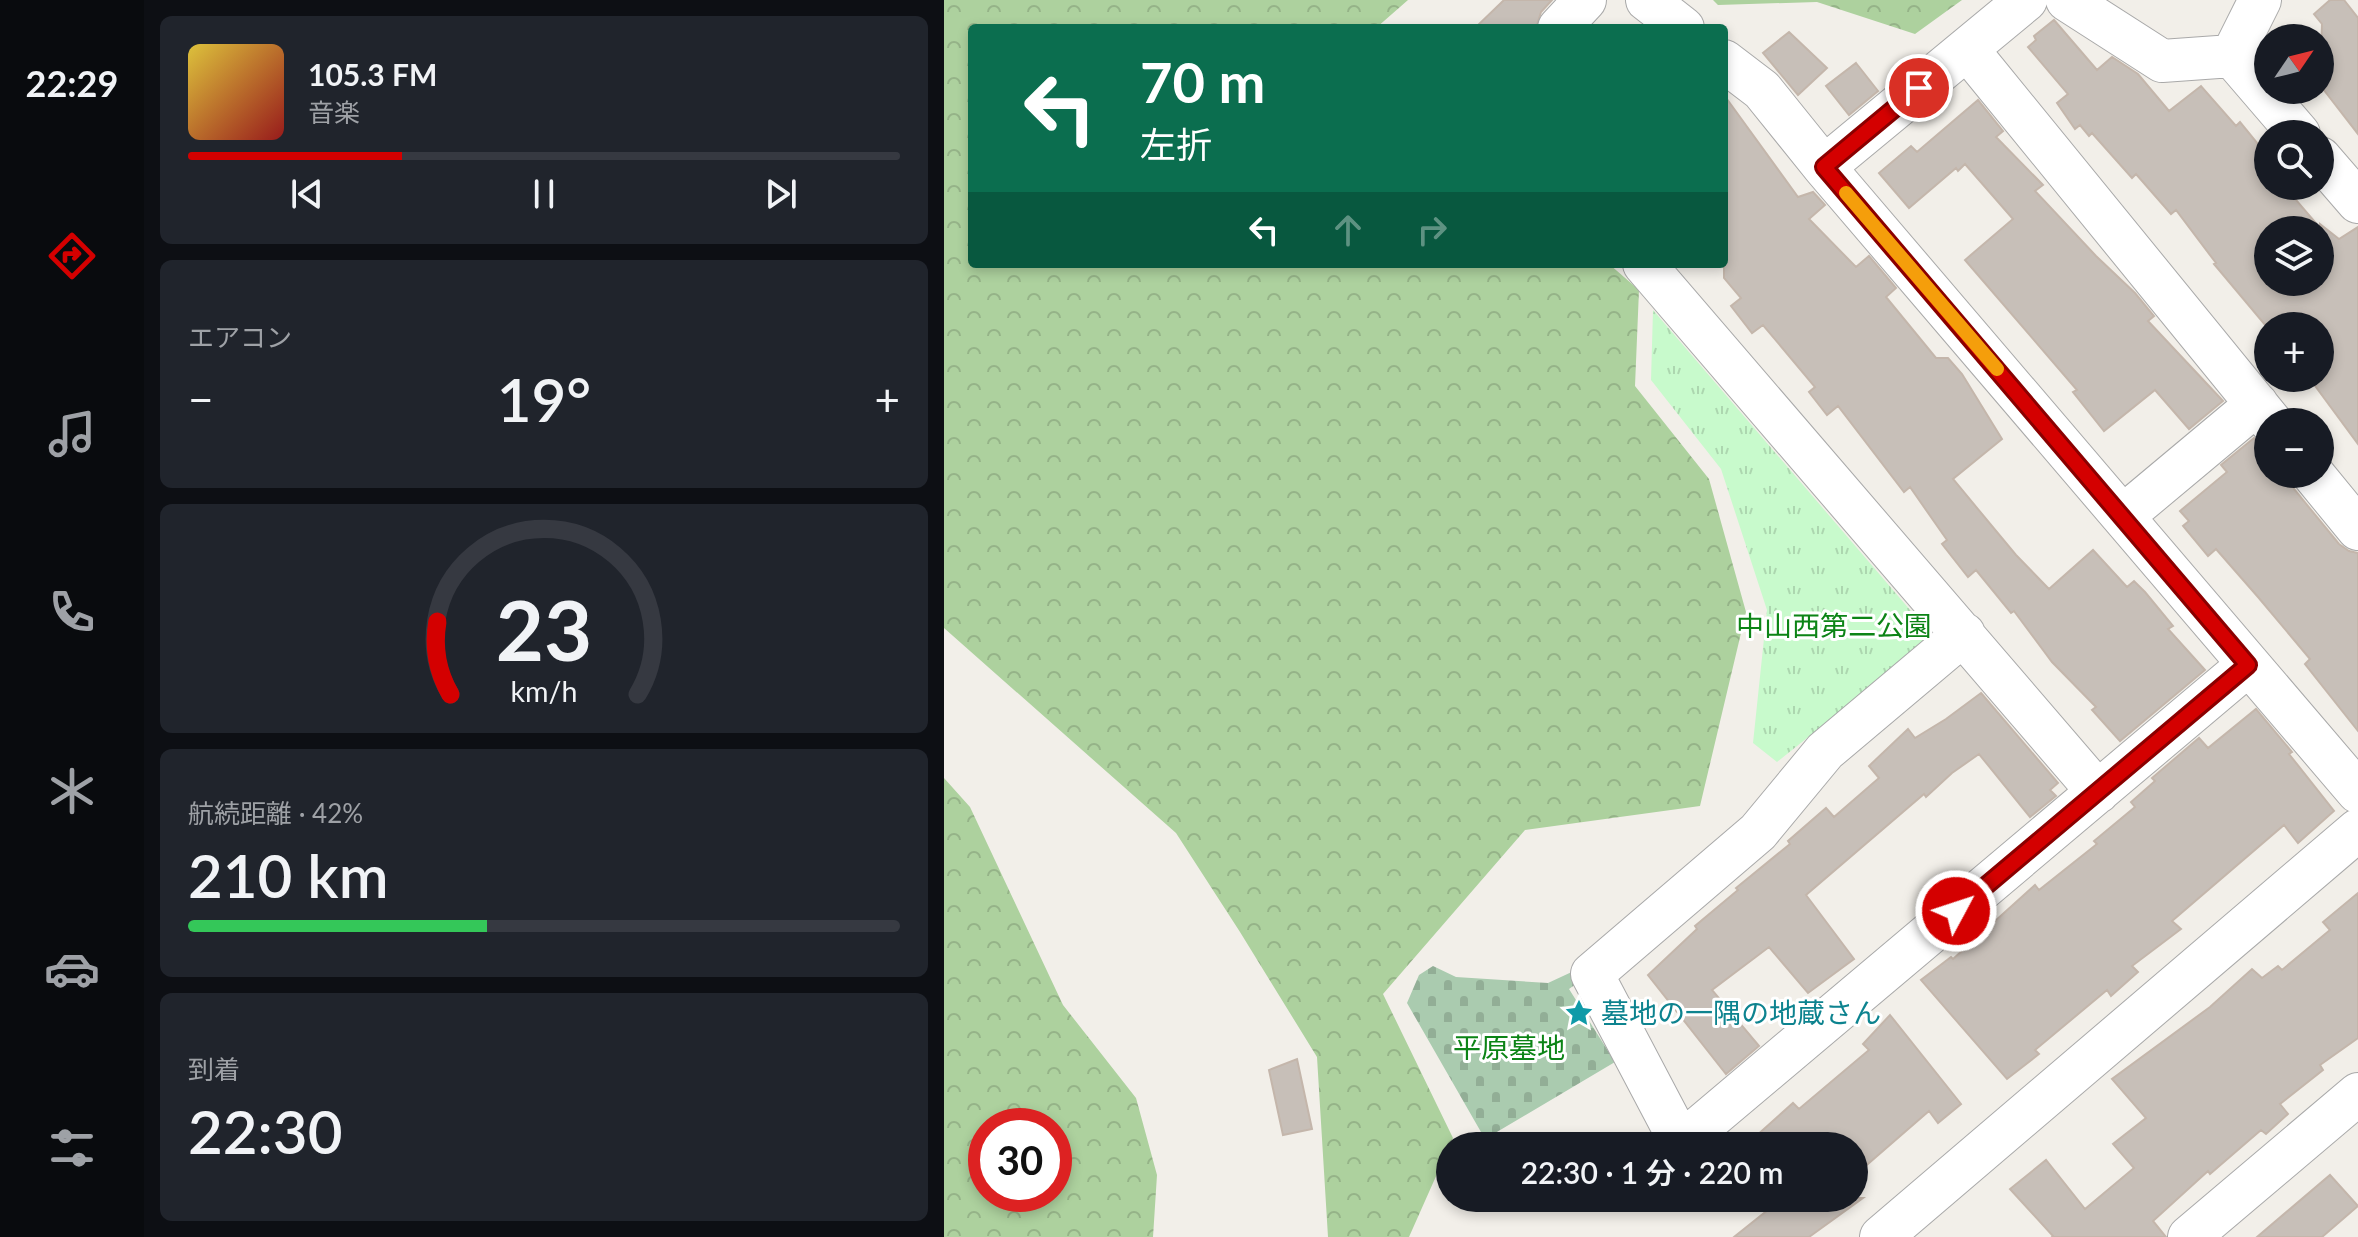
<!DOCTYPE html>
<html lang="ja">
<meta charset="utf-8">
<style>
:root{--surface:#171b24;--page:#20242c;--text:#f1f3f6;--muted:#9ea1a6;--line:#363941;--accent:#d40000}
body{margin:0;font-family:Lato,"Noto Sans JP",sans-serif;background:var(--page);color:var(--text);height:100vh;display:flex;flex-direction:column;font-size:30px;white-space:nowrap}
*{box-sizing:border-box;margin:0}
p{font-size:26px;color:var(--muted)}
.icon{flex:none;width:44px;height:44px;fill:none;stroke:currentColor;stroke-width:2;stroke-linecap:round;stroke-linejoin:round}
.map{position:relative;flex:1;overflow:hidden}
.panel{display:flex;flex-direction:column;gap:16px;padding:16px;background:#0d0f14;width:800px}
.panel>*{flex:none}
.top-card{position:absolute;left:24px;top:24px;width:760px;height:244px;border-radius:8px;box-shadow:0 4px 12px #0003;background:#0b6e4f;color:#fff;overflow:hidden}
.needle{width:52px;rotate:55deg}
.fabs{position:absolute;left:1310px;top:24px;display:grid;gap:16px}
.fabs a{display:grid;place-items:center;width:80px;height:80px;border-radius:50%;background:var(--surface);box-shadow:0 4px 12px #0003;font-size:40px}
.speed{position:absolute;left:24px;top:1108px;display:flex;gap:16px;font-size:40px;font-weight:700;text-align:center}
.speed>*{display:grid;place-content:center;width:104px;height:104px;border-radius:50%;background:var(--surface);box-shadow:0 4px 12px #0003;line-height:1}
.speed .limit{border:12px solid #d22;background:#fff;color:#111}
.pin{position:absolute;display:grid;place-items:center;width:68px;height:68px;color:#fff;margin:-34px;border:4px solid #fff;border-radius:50%;box-shadow:0 2px 8px #0007}
.me{position:absolute;width:88px;margin:-44px;rotate:50deg;stroke-linejoin:round;filter:drop-shadow(0 0 6px #0008)}
.turn{display:flex;align-items:center;gap:28px;height:168px;padding:0 40px;font-size:36px}
.turn .icon{width:104px;height:104px;stroke-width:2.5}
.turn b{display:block;font-size:56px;line-height:68px}
.lanes{display:flex;align-items:center;height:76px;padding:0 40px;background:#0003;justify-content:center;gap:40px;direction:ltr}
.lanes .off{opacity:.35}
.big{font-size:60px;font-weight:600;line-height:1.1}
.panel .card{flex:1;display:flex;flex-direction:column;justify-content:center;gap:12px;min-width:0;padding:0 28px;border-radius:12px;background:var(--page)}
.panel .dial{align-items:center;gap:0}
.dial svg{height:208px;overflow:visible;fill:none;stroke:var(--line);stroke-width:7;stroke-linecap:round;text-anchor:middle}
.dial text{fill:var(--text);stroke:none}
.song{display:flex;align-items:center;gap:24px}
.cover{width:96px;height:96px;border-radius:12px;background:linear-gradient(135deg,hsl(50 70% 55%),hsl(0 70% 35%))}
.played{height:8px;border-radius:4px;background:linear-gradient(90deg,var(--accent) 30%,var(--line) 30%)}
.keys{display:flex;justify-content:space-around;direction:ltr}
.heat{display:flex;justify-content:space-between;align-items:center;font-size:44px;direction:ltr}
.charge{height:12px;border-radius:6px;background:linear-gradient(90deg,#34c759 42%,var(--line) 0)}
.trip{position:absolute;left:492px;top:1132px;width:432px;height:80px;border-radius:40px;background:var(--surface);box-shadow:0 4px 12px #0003;font-weight:600;line-height:80px;text-align:center}
main{display:flex;flex:1;min-height:0}
.menu{display:flex;flex-direction:column;width:144px;justify-content:space-around;align-items:center;background:#090b0e;color:var(--muted)}
.menu .icon{width:56px;height:56px}
.menu .selected{color:var(--accent)}
.menu b{font-size:36px;color:var(--text)}
.map>svg:first-child{display:block}
.forest{fill:url(#forest-crowns);fill-rule:evenodd}
.cemetery{fill:url(#cemetery-stones)}
.park{fill:url(#park-tufts)}
.building{fill:#c7bfb8;stroke:#c4b6ab;stroke-width:2;fill-rule:evenodd}
.lines{fill:none;stroke-linecap:round;stroke-linejoin:round}
.minor-casing{stroke:#a9a9a9;stroke-width:44}
.minor{stroke:#fff;stroke-width:42}
.route-casing{stroke:#8a0000;stroke-width:20}
.route{stroke:#d40000;stroke-width:14}
.slow{stroke:#f59e0b;stroke-width:14}
.labels{text-anchor:middle;stroke-width:6;stroke-linejoin:round;paint-order:stroke}
.park-label{font-size:28px;fill:#0c8416;stroke:#fff}
.culture-label{font-size:28px;fill:#0d838f;stroke:#fff;text-anchor:start}
</style>
<main>
<nav class="menu">
<b>22:29</b>
<svg class="icon selected" aria-label="directions" viewBox="0 0 24 24"><path d="M12 3l9 9-9 9-9-9zM9 14v-3h6M13 9l2 2-2 2"/></svg>
<svg class="icon" aria-label="music" viewBox="0 0 24 24"><path d="M9 18V5l10-2v13"/><circle cx="6" cy="18" r="3"/><circle cx="16" cy="16" r="3"/></svg>
<svg class="icon" aria-label="phone" viewBox="0 0 24 24"><path d="M5 4h4l2 5-3 2q2 4 5 5l2-3 5 2v4C11 20 4 13 5 4z"/></svg>
<svg class="icon" aria-label="climate" viewBox="0 0 24 24"><path d="M12 3v18M4 7l16 10M4 17L20 7"/></svg>
<svg class="icon" aria-label="car" viewBox="0 0 24 24"><path d="M5 17H2v-5l4-1 3-4h7l3 4 3 1v5h-3M9 17h6M6 11h13"/><circle cx="7" cy="17" r="2"/><circle cx="17" cy="17" r="2"/></svg>
<svg class="icon" aria-label="filters" viewBox="0 0 24 24"><path d="M4 7h16M4 17h16"/><circle cx="9" cy="7" r="2"/><circle cx="15" cy="17" r="2"/></svg>
</nav>
<section class="panel">
<div class="card">
<div class="song"><i class="cover"></i><div><b>105.3 FM</b><p>音楽</p></div></div>
<div class="played"></div>
<div class="keys"><svg class="icon" aria-label="previous" viewBox="0 0 24 24"><path d="M18 5L8 12l10 7zM5 5v14"/></svg><svg class="icon" aria-label="pause" viewBox="0 0 24 24"><path d="M8 5v14M16 5v14"/></svg><svg class="icon" aria-label="next" viewBox="0 0 24 24"><path d="M6 5l10 7-10 7zM19 5v14"/></svg></div>
</div>
<div class="card"><p>エアコン</p>
<div class="heat"><a>−</a><b class="big">19°</b><a>+</a></div>
</div>
<div class="card dial"><svg viewBox="0 0 100 80">
<path d="M14 69A42 42 0 1 1 86 69"/>
<path d="M14 69A42 42 0 0 1 9 41" stroke="#d40000"/>
<text x="50" y="56" font-size="32" font-weight="700">23</text>
<text x="50" y="72" font-size="11">km/h</text>
</svg></div>
<div class="card"><p>航続距離 · 42%</p><b class="big">210 km</b><div class="charge"></div></div>
<div class="card"><p>到着</p><b class="big">22:30</b></div>
</section>
<div class="map">
<svg width="1414" height="1237" viewBox="0 0 1414 1237">
<defs>
<pattern id="forest-crowns" width="20" height="18" patternUnits="userSpaceOnUse" patternTransform="scale(2)"><rect width="20" height="18" fill="#add19e"/><path d="M2 6a3 3 0 1 1 6 0M12 15a3 3 0 1 1 6 0" fill="none" stroke="#95b388"/></pattern>
<pattern id="cemetery-stones" width="16" height="16" patternUnits="userSpaceOnUse" patternTransform="scale(2)"><rect width="16" height="16" fill="#aacbaf"/><path d="M2 7V4a2 2 0 0 1 4 0v3zM10 15v-3a2 2 0 0 1 4 0v3z" fill="#92ae96"/></pattern>
<pattern id="park-tufts" width="24" height="20" patternUnits="userSpaceOnUse" patternTransform="scale(2)"><rect width="24" height="20" fill="#c8facc"/><path d="M3 7l-1-3M5 7V3M7 7l1-3M15 17l-1-3M17 17v-4M19 17l1-3" fill="none" stroke="#acd6af"/></pattern>
</defs>
<rect width="100%" height="100%" fill="#f2efe9"/>
<path class="forest" d="M0 0H464L432 28H28V264H665L695 290 691 386 765 479 802 612 756 806 581 830 439 994 509 1138 465 1237H384L373 1057 296 932 232 833 0 628Z
M769 0H1018L971 34 873 2 774 5Z
M0 778 26 807 119 1005 192 1098 213 1175 209 1237H0ZM42 1126H110V1194H42Z"/>
<path class="cemetery" d="M489 966 512 977 604 983 632 970 639 979 625 989 671 1062 541 1139 463 1003 475 975Z"/>
<path class="park" d="M709 310 985 632 983 642 833 762 809 743 823 610 777 469 707 380Z"/>
<path class="building" d="M560 0H608L597 12 592 28H531Z
M1386 0H1400L1414 18V134L1376 85 1378 24 1370 14Z
M1110 20 1153 70 1168 57 1194 74 1225 111 1257 86 1292 126 1296 122 1323 155 1318 159 1324 167V186H1340L1376 228V224L1395 239 1414 227V444L1369 383 1376 378V326H1322L1270 264 1272 263 1232 210 1227 214 1192 174 1188 178 1148 133 1145 136 1136 125 1131 129 1113 103 1124 94 1084 47 1092 40 1090 36ZM1324 230H1376V282H1324Z
M845 32 883 68 854 95 819 53Z
M912 63 934 91 905 115 882 86Z
M780 95 854 197 869 192 881 205 865 219 912 267 925 256 952 288 942 297 992 358H1004L1018 374 1058 439 1009 479 1072 555 1105 589 1149 550 1183 587 1190 581 1201 592 1229 626 1224 629 1261 670 1176 741 1148 710 1152 707 1108 662 1070 611 1067 613 1032 570 1024 577 998 544 1003 540 966 487 960 492 894 406 883 415 865 392 871 387 819 325 808 333 787 306 797 298 780 278Z
M1034 100 1059 131 1052 137 1099 185 1091 191 1152 256 1191 293 1210 316 1204 321 1279 401 1245 429 1211 390 1160 431 1129 392 1133 390 1021 260 1069 219 1021 164 1014 171 1012 168 965 208 935 173 967 146 973 152Z
M1310 438 1324 449V474H1346L1350 489 1395 544 1405 551 1414 553V731L1361 664 1366 659 1314 597 1272 549 1264 556 1239 526 1245 521 1236 511 1283 472 1277 465Z
M1037 693 1114 783 1106 790 1112 796 1086 817 1035 754 1008 773 982 797 980 794 862 895 910 959 864 993 825 947 768 990 815 1046 782 1074 704 975 753 929 751 926 794 890 792 888 846 844 844 841 882 808 890 817 935 778 925 766 964 729 971 738 1002 719Z
M1312 709 1348 752 1345 754 1390 811 1354 843 1340 825 1228 921 1237 929 1188 966 1194 972 1167 996 1163 990 1091 1050 1095 1054 1063 1079 977 980 1007 957 1009 959 1091 885 1095 890 1153 844 1150 841 1191 807 1187 802 1211 781 1208 778 1255 738 1264 748Z
M1414 893V1038L1376 1065 1379 1070 1336 1104 1344 1114 1322 1134 1317 1130 1266 1174 1264 1171 1209 1221 1222 1237H1108L1109 1236 1066 1189 1102 1160 1141 1209 1190 1168 1169 1144 1202 1118 1168 1079 1266 1007 1308 969 1318 978 1334 966 1338 970 1386 930 1379 922Z
M946 1015 1017 1104 994 1123 985 1111 910 1176V1146H801L849 1103 855 1109 925 1050 919 1044Z
M353 1059 368 1129 339 1135 325 1070Z
M1386 1175 1414 1206 1378 1237H1313Z
M839 1198H919L865 1237H790Z"/>
<g class="lines">
<defs>
<path id="minor" d="M703 0 739 28
M1123 0 1218 61 1288 56 1316 0
M615 28 641 0
M1023 49 1327 422
M1288 56 1355 134
M780 61 818 90 880 167 1414 792
M1376 158 1414 202
M880 167 1082 0
M700 264 1154 792
M1369 474 1414 529
M1179 516 1313 404
M1020 634 881 751 814 832 648 974 737 1143 1304 665
M937 1237 1414 830
M1245 1237 1414 1094"/>
</defs>
<use href="#minor" class="minor-casing"/>
<use href="#minor" class="minor"/>
</g>
<g class="lines">
<defs>
<path id="route" d="M975 88 880 167 1304 665 1012 911"/>
</defs>
<use href="#route" class="route-casing"/>
<use href="#route" class="route"/>
<path class="slow" d="M902 193 1053 369"/>
</g>
<defs>
<symbol id="sight-bare" viewBox="-9 -9 18 18"><path d="M0-6L1.8-2.2L6-1.7L2.9 1.2L3.7 5.4L0 3.3L-3.7 5.4L-2.9 1.2L-6-1.7L-1.8-2.2Z" fill="#0f9aa8" stroke="#fff" stroke-width="2.5" paint-order="stroke"/></symbol>
</defs>
<g fill-rule="evenodd">
<use href="#sight-bare" x="615" y="993" width="40" height="40"/>
</g>
<g class="labels">
<g class="park-label">
<text x="890" y="636">中山西第二公園</text>
<text x="565" y="1058">平原墓地</text>
</g>
<g class="culture-label">
<text x="657" y="1023">墓地の一隅の地蔵さん</text>
</g>
</g>
</svg>
<div class="fabs">
<a><svg class="needle" viewBox="-14 -14 28 28"><path d="M0-13l5 13h-10z" fill="#e53935"/><path d="M0 13l5-13h-10z" fill="#9ea1a6"/></svg></a>
<a><svg class="icon" aria-label="search" viewBox="0 0 24 24"><circle cx="10" cy="10" r="6"/><path d="M15 15l6 6"/></svg></a>
<a><svg class="icon" aria-label="layers" viewBox="0 0 24 24"><path d="M12 4l9 5-9 5-9-5zM3 14l9 5 9-5"/></svg></a>
<a>+</a>
<a>−</a>
</div>
<div class="speed"><div class="limit">30</div></div>
<div class="pin" style="left:975px;top:88px;background:#d93025"><svg class="icon" aria-label="arrive" viewBox="0 0 24 24"><path d="M6 21V4h12l-3 4 3 4H6"/></svg></div>
<svg class="me" style="left:1012px;top:911px" viewBox="-20 -20 40 40"><circle r="17" fill="#d40000" stroke="#fff" stroke-width="3"/><path d="M0-11L8 9 0 5-8 9z" fill="#fff"/></svg>
<div class="trip">22:30 · 1 分 · 220 m</div>
<div class="top-card">
<div class="turn"><svg class="icon" aria-label="left" viewBox="0 0 24 24"><path d="M17 20v-9H6M10 6l-5 5 5 5"/></svg><div><b>70 m</b>左折</div></div>
<div class="lanes"><svg class="icon" aria-label="left" viewBox="0 0 24 24"><path d="M17 20v-9H6M10 6l-5 5 5 5"/></svg><svg class="icon off" aria-label="ahead" viewBox="0 0 24 24"><path d="M12 20V5M6 11l6-6 6 6"/></svg><svg class="icon off" aria-label="right" viewBox="0 0 24 24"><path d="M7 20v-9h11M14 6l5 5-5 5"/></svg></div>
</div>
</div>
</main>
